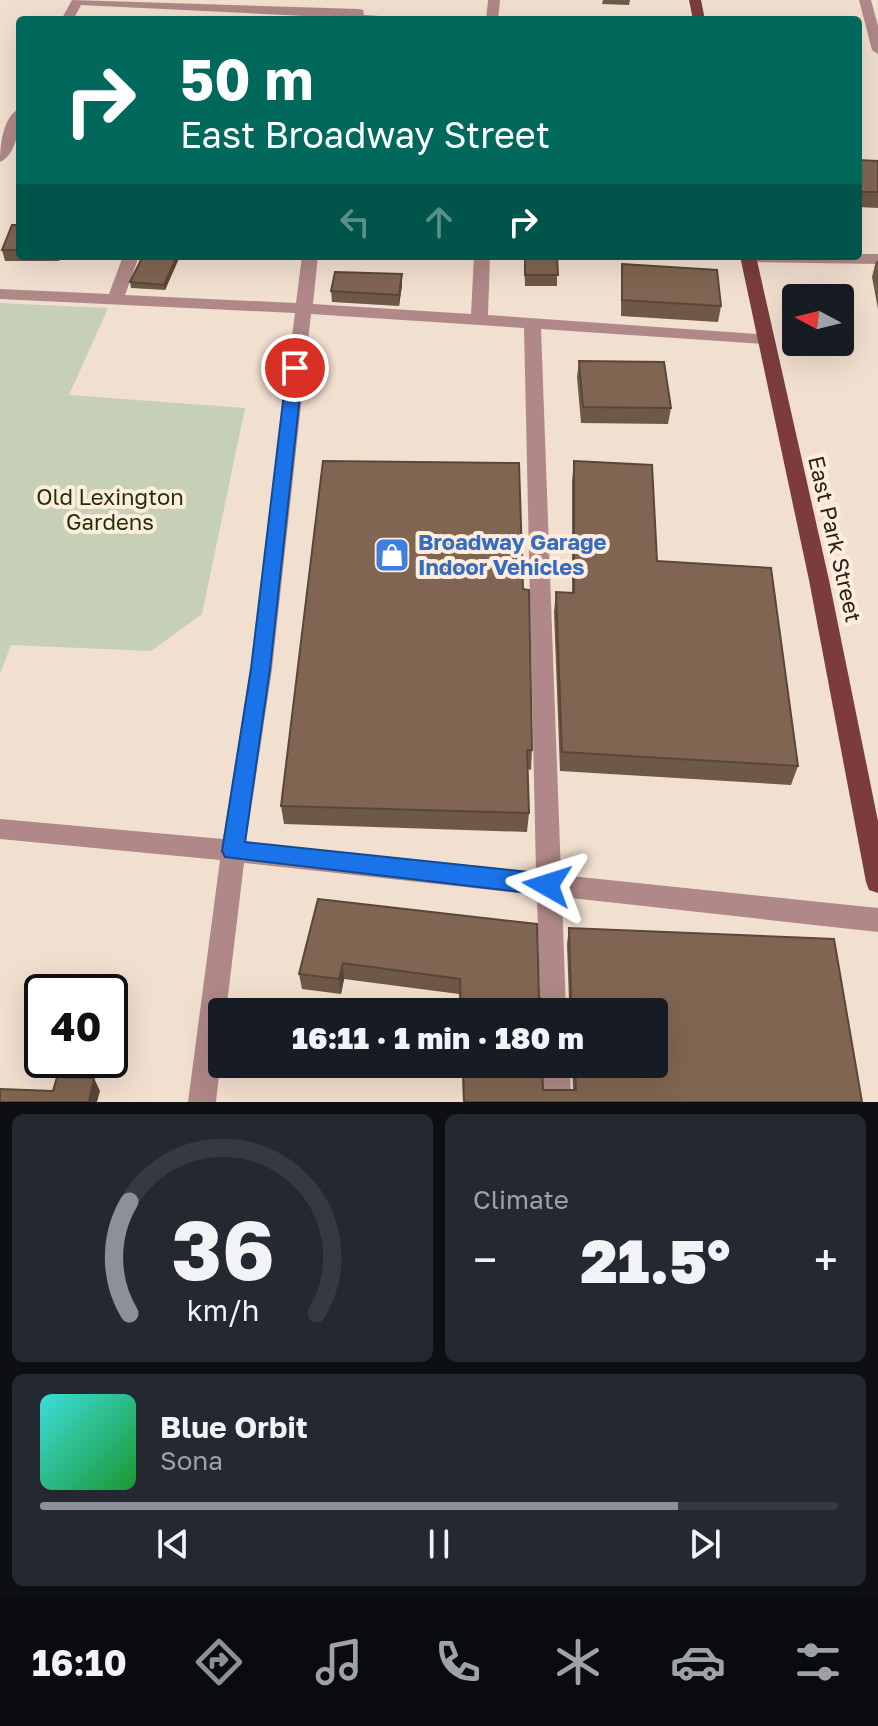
<!DOCTYPE html>
<meta charset="utf-8">
<style>
:root{--surface:#171b24;--page:#242831;--text:#f1f3f6;--muted:#9ea1a6;--line:#363941;--accent:#8c9099}
body{margin:0;font-family:"Golos Text",sans-serif;background:var(--page);color:var(--text);height:100vh;display:flex;flex-direction:column;font-size:30px;white-space:nowrap}
*{box-sizing:border-box;margin:0}
p{font-size:26px;color:var(--muted)}
.icon{flex:none;width:44px;height:44px;fill:none;stroke:currentColor;stroke-width:2;stroke-linecap:round;stroke-linejoin:round}
.map{position:relative;height:1102px;overflow:hidden}
.drawer{display:flex;flex-direction:column;gap:12px;padding:12px;background:#0d0f14;flex:1}
.drawer>*{flex:none}
.guide{position:absolute;left:16px;top:16px;width:846px;height:244px;border-radius:8px;box-shadow:0 8px 32px #0002;background:#00695c;color:#fff;overflow:hidden}
.needle{width:52px;rotate:277deg}
.fabs{position:absolute;left:782px;top:284px;display:grid;gap:16px}
.fabs a{display:grid;place-items:center;width:72px;height:72px;border-radius:8px;background:var(--surface);box-shadow:0 8px 32px #0002;font-size:40px}
.speed{position:absolute;left:24px;top:974px;display:flex;gap:16px;font-size:40px;font-weight:700;text-align:center}
.speed>*{display:grid;place-content:center;width:104px;height:104px;border-radius:50%;background:var(--surface);box-shadow:0 8px 32px #0002;line-height:1}
.speed .limit{border:4px solid #111;border-radius:12px;background:#fff;color:#111}
.pin{position:absolute;display:grid;place-items:center;width:68px;height:68px;color:#fff;margin:-34px;border:4px solid #fff;border-radius:50%;box-shadow:0 2px 8px #0007}
.me{position:absolute;width:88px;margin:-44px;rotate:276deg;stroke-linejoin:round;filter:drop-shadow(0 0 6px #0008)}
.turn{display:flex;align-items:center;gap:28px;height:168px;padding:0 32px;font-size:36px}
.turn .icon{width:104px;height:104px;stroke-width:2.5}
.turn b{display:block;font-size:56px;line-height:68px}
.lanes{display:flex;align-items:center;height:76px;padding:0 32px;background:#0003;justify-content:center;gap:40px;direction:ltr}
.lanes .off{opacity:.35}
.big{font-size:60px;font-weight:800;line-height:1.1}
.drawer .widget{flex:1;display:flex;flex-direction:column;justify-content:center;gap:12px;min-width:0;padding:0 28px;border-radius:12px;background:var(--page)}
.drawer .dial{align-items:center;gap:0}
.dial svg{height:208px;overflow:visible;fill:none;stroke:var(--line);stroke-width:7;stroke-linecap:round;text-anchor:middle}
.dial text{fill:var(--text);stroke:none}
.song{display:flex;align-items:center;gap:24px}
.cover{width:96px;height:96px;border-radius:12px;background:linear-gradient(135deg,hsl(180 70% 55%),hsl(130 70% 35%))}
.played{height:8px;border-radius:4px;background:linear-gradient(90deg,var(--accent) 80%,var(--line) 80%)}
.keys{display:flex;justify-content:space-around;direction:ltr}
.heat{display:flex;justify-content:space-between;align-items:center;font-size:44px;direction:ltr}
.drawer .tiles{flex:1;display:grid;gap:12px;grid-template-columns:1fr 1fr}
.widget:last-child{grid-column:span 2}
.trip{position:absolute;left:208px;top:998px;width:460px;height:80px;border-radius:8px;background:var(--surface);box-shadow:0 8px 32px #0002;font-weight:800;line-height:80px;text-align:center}
.tabs{display:flex;height:128px;justify-content:space-around;align-items:center;background:#090b0e;color:var(--muted)}
.tabs .icon{width:56px;height:56px}
.tabs .on{color:var(--accent)}
.tabs b{font-size:36px;color:var(--text)}
.map>svg:first-child{display:block}
.green{fill:#c5d0b7}
.lines{fill:none;stroke-linecap:round;stroke-linejoin:round}
.minor{fill:#af8887;fill-rule:evenodd}
.major{fill:#7c3c3e;fill-rule:evenodd}
.wall{fill:#6e5847}
.shaded-wall{fill:#5a4739}
.building{fill:#806652;stroke:#5a4739;stroke-width:2}
.route{fill:#1a73e8;stroke:#114b97;stroke-width:2}
.labels{text-anchor:middle;stroke-width:8;stroke-linejoin:round;paint-order:stroke}
.park-label{font-size:22px;fill:#1f3000;stroke:#feecdc}
.street-label{font-size:22px;fill:#2a231d;stroke:#feecdc}
.shop-label{font-size:22px;font-weight:bold;fill:#366cbe;stroke:#feecdc;text-anchor:start}
</style>
<div class="map">
<svg width="878" height="1102" viewBox="0 0 878 1102">
<rect width="100%" height="100%" fill="#f1dfcf"/>
<path class="green" d="M0 303 108 308 69 395 245 408 202 614 151 651 11 645 0 674Z"/>
<g class="lines">
<path class="minor" d="M72 0 359 9 363 10 364 15 380 16 386 20 81 5 73 20H61Z
M488 0H500L498 20H486Z
M859 0H871L878 26V54L872 50Z
M20 108C20 125 17 155 0 162 0 145 3 116 20 108Z
M858 254H878V264L748 262 740 257Z
M123 256H139L125 295 296 303 302 256H318L313 304 471 314 474 256H490L488 315 770 335 773 339 764 344 541 329 561 875 878 908V932L562 897 566 1012H540L537 895 244 863 226 1012H222V1049L216 1102H188L220 860 0 839V819L223 839 250 669 295 313 0 299V289L109 294ZM311 314 524 328 536 872 246 842 272 669Z
M542 1064H570L571 1102H543Z"/>
<path class="major" d="M689 0H701L705 20H693Z
M740 256H756L829 580 878 821V893L869 890 866 882 809 580Z"/>
</g>
<path class="wall" d="M603 0H630L629 5 602 4Z
M858 160 878 161V208L858 207Z
M20 225V256H61L59 261H5L2 250Z
M143 256H180L165 290 131 288 130 282Z
M524 256H557V286H525Z
M876 261H878V309L872 277Z
M622 264 721 306 718 322 621 316V280Z
M402 274V285L399 306 332 302 331 291Z
M579 361 671 408 668 424 581 423 577 377Z
M574 461 657 561 798 766 791 785 560 771 554 612 556 592 572 593V481Z
M523 589 532 750 531 770 528 769 529 813 527 832 284 824 281 806Z
M318 899 539 997 542 1000H569L567 944 569 928 862 1102H463L462 1064H542L543 1090H573L572 1064H654V1012H460L459 994 344 979 341 994 302 989 299 974Z"/>
<path class="shaded-wall" d="M177 256H180L165 290 164 285Z
M402 274V285L399 306V295Z
M343 963 344 979 341 994 339 979Z
M94 1078 100 1091 97 1102H89Z"/>
<path class="building" d="M858 160 878 161V192H858Z
M12 225H20V250H2Z
M143 256H177L164 285 130 282Z
M525 256H557L558 275H525Z
M622 264 717 270 721 306 622 300Z
M335 272 402 274 399 295 331 291Z
M579 361 664 362 671 408 583 407Z
M323 461 519 463 523 589 529 590 532 750H527L529 813 281 806Z
M574 461 652 465 657 561 771 568 798 766 562 752 556 592 574 593Z
M318 899 537 924 539 997 542 1000H568L571 997 569 928 834 939 862 1102H464L463 1064H542L543 1090H576L575 1064H654V1012H461L460 979 343 963 339 979 299 974Z
M57 1077 94 1078 89 1102H0V1089L53 1091Z"/>
<path class="route" d="M295 363 303 368 270 669 245 842 547 874 555 877 559 885 555 892 547 895 225 857 222 851 251 669 287 368Z"/>
<defs>
<symbol id="shop-square" viewBox="-11 -11 22 22"><rect x="-9" y="-9" width="18" height="18" rx="4" fill="#3f7fe0" stroke="#feecdc"/><path d="M-5-2.5h2.3a2.7 3.5 0 0 1 5.4 0H5L5.5 6h-11ZM-1.5-2.5h3a1.5 2.3 0 0 0-3 0Z" fill="#fff"/></symbol>
</defs>
<g fill-rule="evenodd">
<use href="#shop-square" x="372" y="535" width="40" height="40"/>
</g>
<g class="labels">
<g class="park-label">
<text x="110" y="505">Old Lexington<tspan x="110" dy="25">Gardens</tspan></text>
</g>
<g class="street-label">
<text transform="translate(835 539) rotate(77)" y="8">East Park Street</text>
</g>
<g class="shop-label">
<text x="418" y="550">Broadway Garage<tspan x="418" dy="25">Indoor Vehicles</tspan></text>
</g>
</g>
</svg>
<div class="fabs">
<a><svg class="needle" viewBox="-14 -14 28 28"><path d="M0-13l5 13h-10z" fill="#e53935"/><path d="M0 13l5-13h-10z" fill="#9ea1a6"/></svg></a>
</div>
<div class="speed"><div class="limit">40</div></div>
<div class="pin" style="left:295px;top:368px;background:#d93025"><svg class="icon" aria-label="arrive" viewBox="0 0 24 24"><path d="M6 21V4h12l-3 4 3 4H6"/></svg></div>
<svg class="me" style="left:547px;top:885px" viewBox="-20 -20 40 40"><path d="M0-17L14 15 0 8-14 15z" fill="#1a73e8" stroke="#fff" stroke-width="4"/></svg>
<div class="trip">16:11 · 1 min · 180 m</div>
<div class="guide">
<div class="turn"><svg class="icon" aria-label="right" viewBox="0 0 24 24"><path d="M7 20v-9h11M14 6l5 5-5 5"/></svg><div><b>50 m</b>East Broadway Street</div></div>
<div class="lanes"><svg class="icon off" aria-label="left" viewBox="0 0 24 24"><path d="M17 20v-9H6M10 6l-5 5 5 5"/></svg><svg class="icon off" aria-label="ahead" viewBox="0 0 24 24"><path d="M12 20V5M6 11l6-6 6 6"/></svg><svg class="icon" aria-label="right" viewBox="0 0 24 24"><path d="M7 20v-9h11M14 6l5 5-5 5"/></svg></div>
</div>
</div>
<section class="drawer">
<div class="tiles">
<div class="widget dial"><svg viewBox="0 0 100 80">
<path d="M14 69A42 42 0 1 1 86 69"/>
<path d="M14 69A42 42 0 0 1 14 26" stroke="#8c9099"/>
<text x="50" y="56" font-size="32" font-weight="700">36</text>
<text x="50" y="72" font-size="11">km/h</text>
</svg></div>
<div class="widget"><p>Climate</p>
<div class="heat"><a>−</a><b class="big">21.5°</b><a>+</a></div>
</div>
<div class="widget">
<div class="song"><i class="cover"></i><div><b>Blue Orbit</b><p>Sona</p></div></div>
<div class="played"></div>
<div class="keys"><svg class="icon" aria-label="previous" viewBox="0 0 24 24"><path d="M18 5L8 12l10 7zM5 5v14"/></svg><svg class="icon" aria-label="pause" viewBox="0 0 24 24"><path d="M8 5v14M16 5v14"/></svg><svg class="icon" aria-label="next" viewBox="0 0 24 24"><path d="M6 5l10 7-10 7zM19 5v14"/></svg></div>
</div>
</div>
</section>
<nav class="tabs">
<b>16:10</b>
<svg class="icon on" aria-label="directions" viewBox="0 0 24 24"><path d="M12 3l9 9-9 9-9-9zM9 14v-3h6M13 9l2 2-2 2"/></svg>
<svg class="icon" aria-label="music" viewBox="0 0 24 24"><path d="M9 18V5l10-2v13"/><circle cx="6" cy="18" r="3"/><circle cx="16" cy="16" r="3"/></svg>
<svg class="icon" aria-label="phone" viewBox="0 0 24 24"><path d="M5 4h4l2 5-3 2q2 4 5 5l2-3 5 2v4C11 20 4 13 5 4z"/></svg>
<svg class="icon" aria-label="climate" viewBox="0 0 24 24"><path d="M12 3v18M4 7l16 10M4 17L20 7"/></svg>
<svg class="icon" aria-label="car" viewBox="0 0 24 24"><path d="M5 17H2v-5l4-1 3-4h7l3 4 3 1v5h-3M9 17h6M6 11h13"/><circle cx="7" cy="17" r="2"/><circle cx="17" cy="17" r="2"/></svg>
<svg class="icon" aria-label="filters" viewBox="0 0 24 24"><path d="M4 7h16M4 17h16"/><circle cx="9" cy="7" r="2"/><circle cx="15" cy="17" r="2"/></svg>
</nav>
